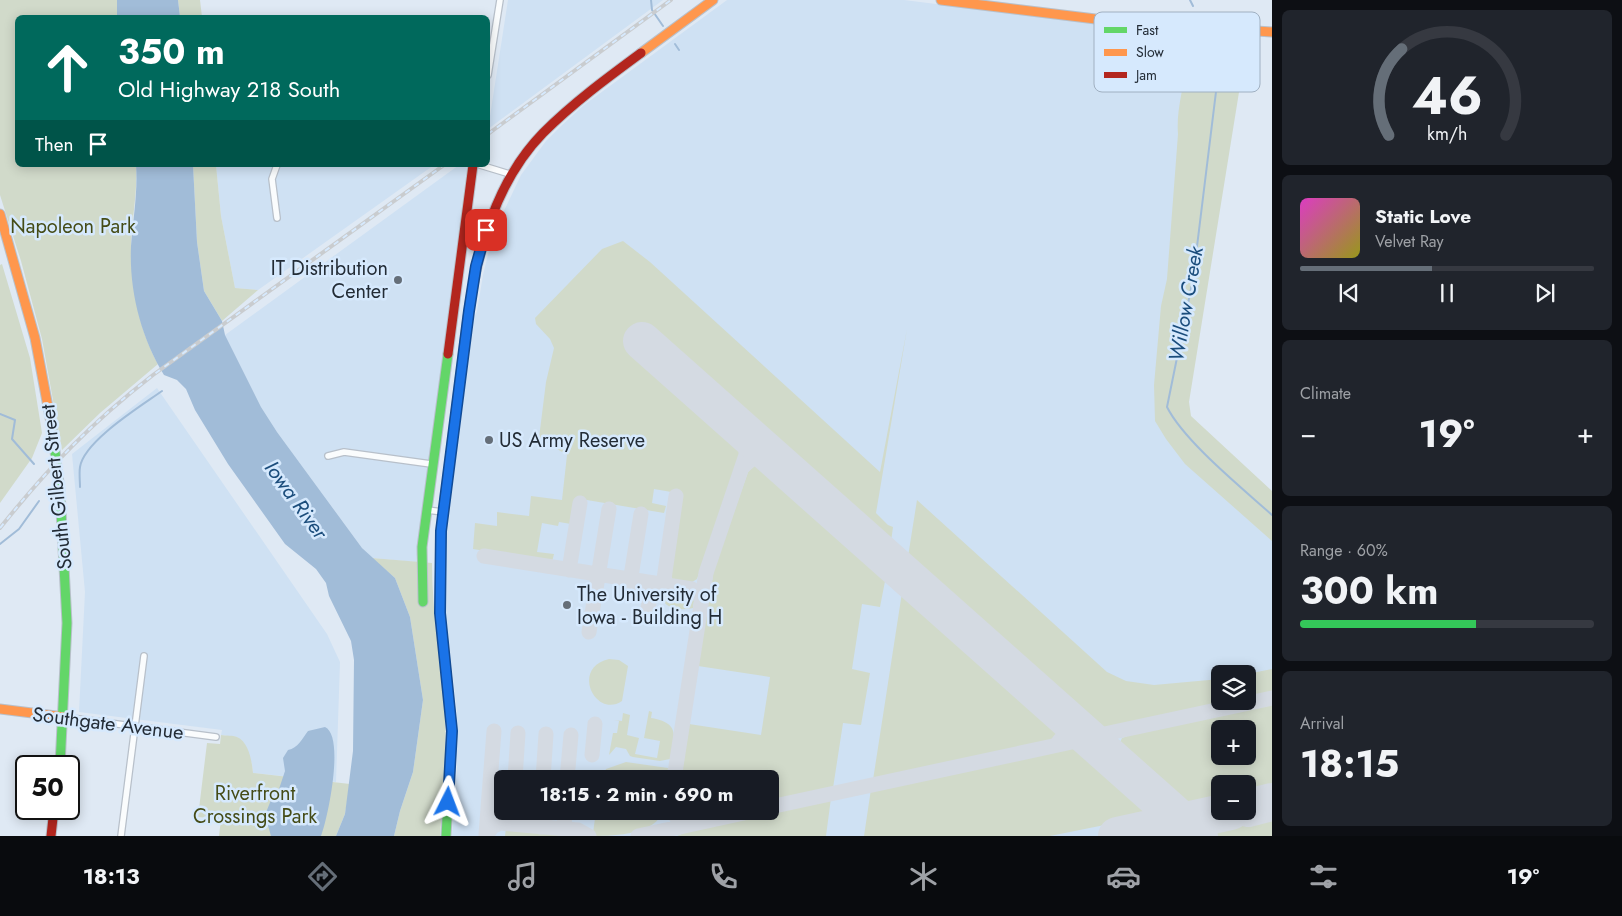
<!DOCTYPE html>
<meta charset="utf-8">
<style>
:root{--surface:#171b24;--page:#20242c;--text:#f1f3f6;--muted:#9ea1a6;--line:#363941;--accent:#656e78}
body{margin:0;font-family:Jost,sans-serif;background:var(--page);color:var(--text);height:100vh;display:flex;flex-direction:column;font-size:19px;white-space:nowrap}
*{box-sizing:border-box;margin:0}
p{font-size:16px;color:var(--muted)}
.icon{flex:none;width:28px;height:28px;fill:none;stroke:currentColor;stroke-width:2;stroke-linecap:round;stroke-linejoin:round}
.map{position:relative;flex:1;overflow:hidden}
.details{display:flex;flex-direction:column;gap:10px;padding:10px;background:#0d0f14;width:350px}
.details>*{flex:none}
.banner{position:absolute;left:15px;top:15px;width:475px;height:152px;border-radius:8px;box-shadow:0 2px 12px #0003;background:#00695c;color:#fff;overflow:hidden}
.fabs{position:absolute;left:1211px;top:665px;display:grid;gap:10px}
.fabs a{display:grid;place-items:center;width:45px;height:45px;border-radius:8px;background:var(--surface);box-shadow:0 2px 12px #0003;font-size:25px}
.speed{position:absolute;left:15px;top:755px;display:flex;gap:10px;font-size:25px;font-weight:700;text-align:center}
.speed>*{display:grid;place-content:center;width:65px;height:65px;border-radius:50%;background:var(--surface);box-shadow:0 2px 12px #0003;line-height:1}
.speed .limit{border:2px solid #111;border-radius:8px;background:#fff;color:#111}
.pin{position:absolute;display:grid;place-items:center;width:42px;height:42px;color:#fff;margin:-21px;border-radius:10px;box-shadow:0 2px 8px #0006}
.me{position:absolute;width:55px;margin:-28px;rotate:3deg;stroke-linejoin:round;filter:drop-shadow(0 0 4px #0008)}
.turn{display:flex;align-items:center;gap:18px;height:105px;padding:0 20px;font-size:22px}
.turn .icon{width:65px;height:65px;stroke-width:2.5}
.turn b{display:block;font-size:35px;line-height:42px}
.then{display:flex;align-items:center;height:48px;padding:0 20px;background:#0003;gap:10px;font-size:19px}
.big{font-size:38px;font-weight:700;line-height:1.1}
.details .tile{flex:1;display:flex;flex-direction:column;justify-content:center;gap:8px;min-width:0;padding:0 18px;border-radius:8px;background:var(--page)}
.details .dial{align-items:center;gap:0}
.dial svg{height:130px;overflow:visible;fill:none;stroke:var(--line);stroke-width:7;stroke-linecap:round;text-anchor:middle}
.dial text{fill:var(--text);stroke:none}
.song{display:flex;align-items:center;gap:15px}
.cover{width:60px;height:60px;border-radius:8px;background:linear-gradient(135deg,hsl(310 70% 55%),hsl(60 70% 35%))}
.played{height:5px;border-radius:2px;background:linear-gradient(90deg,var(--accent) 45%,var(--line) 45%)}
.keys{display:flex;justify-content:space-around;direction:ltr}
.heat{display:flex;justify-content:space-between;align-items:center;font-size:28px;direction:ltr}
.charge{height:8px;border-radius:4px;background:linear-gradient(90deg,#34c759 60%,var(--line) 0)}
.trip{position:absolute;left:494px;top:770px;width:285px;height:50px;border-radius:8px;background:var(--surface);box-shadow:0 2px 12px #0003;font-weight:700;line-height:50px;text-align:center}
.dock{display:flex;height:80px;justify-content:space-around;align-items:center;background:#090b0e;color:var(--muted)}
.dock .icon{width:35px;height:35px}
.dock .active{color:var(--accent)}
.dock b{font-size:22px;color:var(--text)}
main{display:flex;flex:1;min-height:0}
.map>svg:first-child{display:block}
.built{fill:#cfe1f3;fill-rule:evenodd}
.green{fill:#d1daca;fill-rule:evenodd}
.water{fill:#a1bcd8}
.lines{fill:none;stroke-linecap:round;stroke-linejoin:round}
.stream{stroke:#a1bcd8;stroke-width:2}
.taxiway{stroke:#d4dae2;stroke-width:15}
.runway{stroke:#d4dae2;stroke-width:38}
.street-casing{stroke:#b8c0ca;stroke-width:8}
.fast-casing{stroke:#b8c0ca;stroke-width:11}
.slow-casing{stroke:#b8c0ca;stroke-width:11}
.jam-casing{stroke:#b8c0ca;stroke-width:11}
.street{stroke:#fafcfd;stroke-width:5.5}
.fast{stroke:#63d668;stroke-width:9}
.slow{stroke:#ff974d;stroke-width:9}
.jam{stroke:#b3261e;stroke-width:9}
.rail-casing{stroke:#c9cccf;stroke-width:4}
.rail{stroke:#d6e9fd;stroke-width:2;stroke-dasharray:5.5;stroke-linecap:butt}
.route-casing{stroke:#114b97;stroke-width:12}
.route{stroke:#1a73e8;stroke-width:9}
.poi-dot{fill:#656e78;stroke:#d6e9fd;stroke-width:2}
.labels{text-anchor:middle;stroke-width:5;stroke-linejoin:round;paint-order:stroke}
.park-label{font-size:20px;fill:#454c17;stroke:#d6e9fd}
.poi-label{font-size:20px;fill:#232c36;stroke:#d6e9fd;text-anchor:start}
.street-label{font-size:20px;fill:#232c36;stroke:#d6e9fd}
.water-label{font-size:21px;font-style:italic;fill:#1b4d7c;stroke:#d6e9fd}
.key{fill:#d6e9fd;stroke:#a0b0c1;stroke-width:1}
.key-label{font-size:14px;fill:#232c36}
</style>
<main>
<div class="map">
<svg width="1272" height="836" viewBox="0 0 1272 836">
<rect width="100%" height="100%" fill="#dfe9f4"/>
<path class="built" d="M508 0H663L488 129Z
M727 0H904L1113 26 1242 36 1185 414 1272 493V836H452L457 767V713L446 616 445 545 474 318 477 311 483 275 493 234 521 175 546 141 561 126 584 105ZM1220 674H1248V701H1220ZM1220 729H1248V756H1220ZM502 779H770V811H502ZM1220 784H1248V811H1220Z
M216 165H434L258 290 235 288 221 216Z
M459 165H467L416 562 372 558 362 548 277 432 261 407 225 335Z
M157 388 327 634 340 662 336 782 253 773 252 764 244 743 237 737 221 735 222 730 79 712 85 592 72 454Z"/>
<path class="green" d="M0 0H117V17L18 18V165H136C138 193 131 221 131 249 132 290 139 329 158 364L100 413 62 450 42 339 21 261 0 195Z
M178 0H200L202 17H180Z
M1186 63 1202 67 1240 86 1189 402 1191 416 1272 491V541L1185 464 1166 439 1155 421 1154 385 1161 306 1167 279 1178 134C1176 110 1184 88 1186 63Z
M193 165H216L221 216 235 288 258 290 222 321 204 291 197 242Z
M623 241 650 262 880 472 907 329 876 513 888 525 893 527 890 549 641 328 628 342 736 439C740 449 740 455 737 466L697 579 689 584 673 583 671 574 683 494 654 489 652 503 666 506 664 513 575 498 571 524 559 522 558 526 542 523 537 552 554 554 552 562 473 549 475 523 497 526V512L529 516 531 496 562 500 567 455 539 438 546 382 554 348 550 339 536 324 535 318 602 249Z
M2 264 30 358 42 433 32 458 0 503V265Z
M756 464H766L887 571 880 607 862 604 852 669 870 673 861 725 843 723 833 788 770 802V779H680L689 724 761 735 770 677 698 666 714 569 748 472Z
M917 500 1107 672 1126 681 1154 685 1220 679V701H1239L1107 729 1099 730 1095 727H1090L907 563Z
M372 558 432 563C432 614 441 664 445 715 447 755 443 796 440 836H394L400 811 413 772 423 700 410 617 395 578Z
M903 586 1057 722 1060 729 1056 738 1040 744 873 780Z
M665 590 687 593 694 601 693 608C680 611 659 609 662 591Z
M609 659 619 660 628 666 622 701C596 719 570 668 609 659Z
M1272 669V694L1248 699 1247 674Z
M1272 703V789L1248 795V784H1220V801L1182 809 1121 754 1118 747 1122 738 1138 732ZM1220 729H1248V756H1220Z
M649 711 652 712 651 718C680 723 675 735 670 759L660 761 633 757 630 756 626 749 616 747 609 755 613 733H617L619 721 614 720 622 721 623 713 630 715 627 735 639 738 635 754 657 758 660 741 644 738Z
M221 735C226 736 233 735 237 737 249 742 252 762 253 773L350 784 345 814 336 836H219L221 819 198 817 207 743 220 744Z
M1078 746 1082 749 1085 748 1159 814 1050 836H864L871 789Z
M626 762 668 768 667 779H601L606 769Z
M831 798 826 836H677L698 827Z
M596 811H662C658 834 614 836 595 836L593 833Z
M1272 815V836H1213L1206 830Z
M506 828 578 834 582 836H505Z"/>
<path class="water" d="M117 0H178L180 17H117Z
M136 165H193L197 242 204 291 222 321 225 335 261 407 277 432 362 548 395 578 410 617 423 700 413 772 400 811 394 836H336L345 814 353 751 354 660 351 641 329 596 326 583 316 569 285 544 228 464 195 410 186 389 177 380 164 375C141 337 129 291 131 246 133 219 138 192 136 165Z
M325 727C345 736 328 818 321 836H271L265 815 271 800 278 792 285 771 283 758 288 750C298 748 302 739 308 731Z"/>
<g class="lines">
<path class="stream" d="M651 0 652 10 663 26
M1190 0 1193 6
M675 44 679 50
M1221 51 1193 279 1167 407C1184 441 1242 488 1272 515
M0 414 15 420 12 439 34 464
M80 487C80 481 79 473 80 467 84 441 141 406 162 391
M0 544 19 529 39 501"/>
<path class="taxiway" d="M744 466C767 439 798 481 815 496
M484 556 692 589 702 598
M569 570 580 503
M663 586 676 496
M628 595 641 514
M647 615 652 584
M589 632 609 509
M1022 680 1064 720 1065 734 1056 745
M1045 698 1086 733 1095 736 1272 698
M592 755 595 724
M515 779 518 733
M543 779 546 734
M567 779 571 735
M674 779 706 573 746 455C747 426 716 408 696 390
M770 807 1081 740 1094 744 1132 778
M672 811 680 822 693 824
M540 827 541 811
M564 829 565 811
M486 834 494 731
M486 836 492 827 500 823 578 830 589 836
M638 836 753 811"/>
<path class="runway" d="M642 341 1199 836
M1248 808 1272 802
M1117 836 1231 811"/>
<defs>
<path id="street" d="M488 75 500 0
M480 165 513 175
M277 218 272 179 277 165
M328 456 344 452 431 464
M427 510 443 512
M64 717 216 737
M121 836 144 656"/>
<path id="fast" d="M52 428 60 491 67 623 60 766
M423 602 422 547 448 354
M446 836 452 731 440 613 441 531 468 317"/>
<path id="slow" d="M941 0 1120 22 1272 32
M641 53 713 0
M0 214 35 338 52 428
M0 709 64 717"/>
<path id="jam" d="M468 317C477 251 496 181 543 133 573 103 607 78 641 53
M448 354 473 165
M51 836 54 809"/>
</defs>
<use href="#street" class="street-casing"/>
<use href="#fast" class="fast-casing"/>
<use href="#slow" class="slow-casing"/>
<use href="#jam" class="jam-casing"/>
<use href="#street" class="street"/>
<use href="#fast" class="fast"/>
<use href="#slow" class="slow"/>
<use href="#jam" class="jam"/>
<defs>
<path id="rail" d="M488 134 671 0
M0 528C49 467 91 423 153 375L444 165"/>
</defs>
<use href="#rail" class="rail-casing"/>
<use href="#rail" class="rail"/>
</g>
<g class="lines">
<defs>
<path id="route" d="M448 802 452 731 440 613 441 531 469 311 476 266 486 230"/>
</defs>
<use href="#route" class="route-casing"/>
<use href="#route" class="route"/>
</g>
<g class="poi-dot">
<circle cx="398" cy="280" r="5"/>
<circle cx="489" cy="440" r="5"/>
<circle cx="567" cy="605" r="5"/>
</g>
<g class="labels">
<g class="park-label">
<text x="73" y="233">Napoleon Park</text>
<text x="255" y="800">Riverfront<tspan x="255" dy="23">Crossings Park</tspan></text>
</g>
<g class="poi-label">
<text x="388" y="275" text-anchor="end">IT Distribution<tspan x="388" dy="23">Center</tspan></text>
<text x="499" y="447">US Army Reserve</text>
<text x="577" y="601">The University of<tspan x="577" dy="23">Iowa - Building H</tspan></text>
</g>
<g class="street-label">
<text transform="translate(56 487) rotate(-96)" y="7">South Gilbert Street</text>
<text transform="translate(108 723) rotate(7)" y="7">Southgate Avenue</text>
</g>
<g class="water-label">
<text transform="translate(1186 304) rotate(-80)" y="7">Willow Creek</text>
<text transform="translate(296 500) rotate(54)" y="7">Iowa River</text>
</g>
</g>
<rect x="1094" y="12" width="166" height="80" rx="8" class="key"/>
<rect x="1104" y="27" width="23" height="6" fill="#63d668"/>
<rect x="1104" y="49" width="23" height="7" fill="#ff974d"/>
<rect x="1104" y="72" width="23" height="6" fill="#b3261e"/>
<g class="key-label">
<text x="1136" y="35">Fast</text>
<text x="1136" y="57">Slow</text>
<text x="1136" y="80">Jam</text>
</g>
</svg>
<div class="fabs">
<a><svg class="icon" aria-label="layers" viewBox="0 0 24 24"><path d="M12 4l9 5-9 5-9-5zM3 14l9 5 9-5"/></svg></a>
<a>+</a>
<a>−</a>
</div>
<div class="speed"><div class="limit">50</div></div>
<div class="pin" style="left:486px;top:230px;background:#d93025"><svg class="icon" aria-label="arrive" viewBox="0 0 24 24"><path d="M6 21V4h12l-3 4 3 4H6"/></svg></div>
<svg class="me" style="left:448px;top:802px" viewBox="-20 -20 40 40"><path d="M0-17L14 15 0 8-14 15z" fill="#1a73e8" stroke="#fff" stroke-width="4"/></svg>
<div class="trip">18:15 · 2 min · 690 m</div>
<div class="banner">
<div class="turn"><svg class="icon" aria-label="ahead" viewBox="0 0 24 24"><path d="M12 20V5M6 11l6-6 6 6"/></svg><div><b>350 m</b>Old Highway 218 South</div></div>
<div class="then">Then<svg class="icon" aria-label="arrive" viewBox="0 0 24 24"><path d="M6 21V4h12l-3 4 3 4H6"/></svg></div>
</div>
</div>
<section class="details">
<div class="tile dial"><svg viewBox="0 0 100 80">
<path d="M14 69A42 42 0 1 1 86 69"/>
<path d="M14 69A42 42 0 0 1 22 16" stroke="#656e78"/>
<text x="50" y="56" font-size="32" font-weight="700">46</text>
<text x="50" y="72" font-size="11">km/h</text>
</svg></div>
<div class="tile">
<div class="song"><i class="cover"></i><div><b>Static Love</b><p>Velvet Ray</p></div></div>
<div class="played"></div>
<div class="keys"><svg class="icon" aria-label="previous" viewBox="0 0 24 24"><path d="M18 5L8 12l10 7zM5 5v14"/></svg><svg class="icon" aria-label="pause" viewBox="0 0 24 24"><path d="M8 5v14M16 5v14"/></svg><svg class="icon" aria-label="next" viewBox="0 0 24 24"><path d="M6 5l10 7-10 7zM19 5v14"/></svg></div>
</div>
<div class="tile"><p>Climate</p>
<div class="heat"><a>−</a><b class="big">19°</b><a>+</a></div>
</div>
<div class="tile"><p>Range · 60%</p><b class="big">300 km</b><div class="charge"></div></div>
<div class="tile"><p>Arrival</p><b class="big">18:15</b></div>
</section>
</main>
<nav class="dock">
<b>18:13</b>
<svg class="icon active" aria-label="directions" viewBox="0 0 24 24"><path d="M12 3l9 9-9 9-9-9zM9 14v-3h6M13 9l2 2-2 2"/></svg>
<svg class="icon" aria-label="music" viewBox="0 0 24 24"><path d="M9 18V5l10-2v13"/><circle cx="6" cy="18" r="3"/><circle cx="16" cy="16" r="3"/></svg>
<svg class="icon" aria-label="phone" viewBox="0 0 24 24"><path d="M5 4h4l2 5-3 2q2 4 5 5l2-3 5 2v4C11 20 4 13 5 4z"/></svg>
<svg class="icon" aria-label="climate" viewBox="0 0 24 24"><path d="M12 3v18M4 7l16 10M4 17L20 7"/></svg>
<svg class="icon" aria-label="car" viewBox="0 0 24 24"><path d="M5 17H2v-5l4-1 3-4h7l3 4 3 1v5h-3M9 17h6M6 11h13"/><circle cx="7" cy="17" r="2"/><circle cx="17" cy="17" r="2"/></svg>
<svg class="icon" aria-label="filters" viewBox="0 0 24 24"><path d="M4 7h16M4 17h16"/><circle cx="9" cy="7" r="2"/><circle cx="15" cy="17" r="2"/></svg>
<b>19°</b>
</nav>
